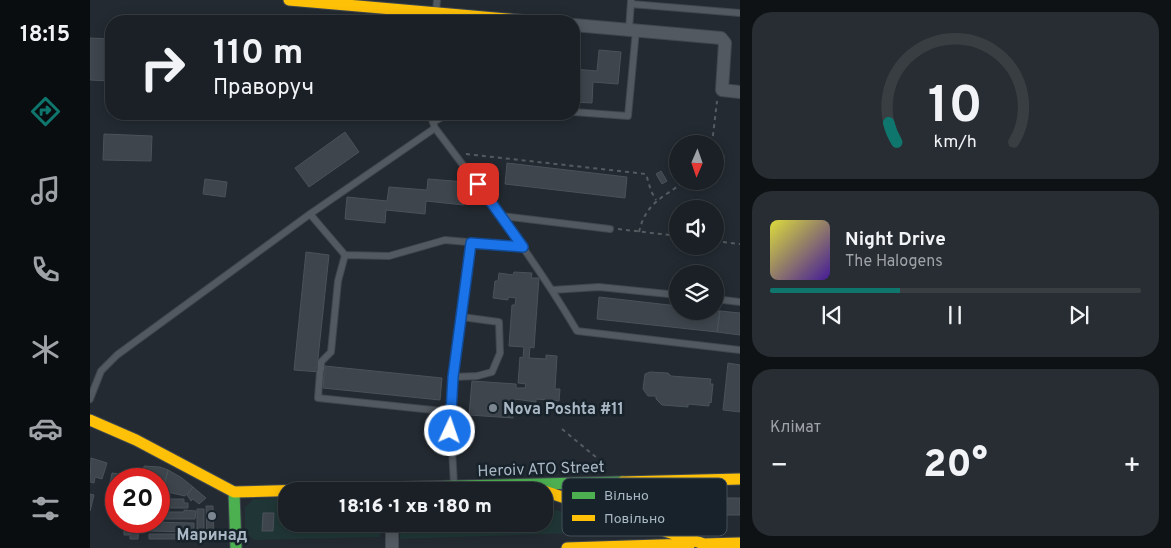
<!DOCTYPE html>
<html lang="uk">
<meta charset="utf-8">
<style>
:root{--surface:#1a2025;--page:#272d32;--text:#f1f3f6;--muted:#9fa3a7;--line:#383e42;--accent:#0f766e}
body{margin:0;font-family:Overpass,sans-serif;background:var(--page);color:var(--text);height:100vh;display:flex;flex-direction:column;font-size:19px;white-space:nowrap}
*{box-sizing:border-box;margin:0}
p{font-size:16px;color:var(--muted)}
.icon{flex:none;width:28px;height:28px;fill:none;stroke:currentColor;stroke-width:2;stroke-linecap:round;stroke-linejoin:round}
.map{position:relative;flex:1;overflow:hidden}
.side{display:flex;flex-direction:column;gap:12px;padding:12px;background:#0e1214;width:431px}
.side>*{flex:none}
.guide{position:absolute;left:15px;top:15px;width:475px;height:105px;border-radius:20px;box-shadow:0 2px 12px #0003,0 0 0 1px var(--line);background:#1a2025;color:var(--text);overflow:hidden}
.needle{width:32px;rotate:182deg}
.tools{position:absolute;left:579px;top:135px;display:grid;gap:10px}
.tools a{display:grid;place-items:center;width:55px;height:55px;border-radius:50%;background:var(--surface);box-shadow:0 2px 12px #0003,0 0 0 1px var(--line);font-size:25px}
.speed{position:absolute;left:15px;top:468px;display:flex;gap:10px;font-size:25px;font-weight:700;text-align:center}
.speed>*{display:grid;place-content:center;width:65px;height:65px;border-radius:50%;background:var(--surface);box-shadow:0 2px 12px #0003,0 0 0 1px var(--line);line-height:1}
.speed .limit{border:8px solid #d22;background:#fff;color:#111}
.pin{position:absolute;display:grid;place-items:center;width:42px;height:42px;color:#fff;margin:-21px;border-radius:10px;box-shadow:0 2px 8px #0006}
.me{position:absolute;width:55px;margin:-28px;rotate:3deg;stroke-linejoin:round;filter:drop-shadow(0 0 4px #0008)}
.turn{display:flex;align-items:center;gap:18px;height:105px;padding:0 25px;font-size:22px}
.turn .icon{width:65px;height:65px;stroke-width:2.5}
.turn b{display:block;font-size:35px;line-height:42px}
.big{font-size:38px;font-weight:800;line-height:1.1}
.side .tile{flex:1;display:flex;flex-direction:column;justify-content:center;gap:8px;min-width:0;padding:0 18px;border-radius:20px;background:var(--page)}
.side .dial{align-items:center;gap:0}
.dial svg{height:130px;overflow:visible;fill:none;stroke:var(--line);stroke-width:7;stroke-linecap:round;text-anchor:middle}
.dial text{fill:var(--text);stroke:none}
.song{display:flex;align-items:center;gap:15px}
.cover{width:60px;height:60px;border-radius:8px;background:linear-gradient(135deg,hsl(60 70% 55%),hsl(260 70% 35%))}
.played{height:5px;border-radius:2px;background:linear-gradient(90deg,var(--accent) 35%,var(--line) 35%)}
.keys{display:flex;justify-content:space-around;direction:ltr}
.heat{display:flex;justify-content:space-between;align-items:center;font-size:28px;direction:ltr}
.trip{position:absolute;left:188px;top:482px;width:275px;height:50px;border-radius:20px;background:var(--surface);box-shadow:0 2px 12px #0003,0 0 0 1px var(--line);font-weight:800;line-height:50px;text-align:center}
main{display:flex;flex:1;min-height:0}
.menu{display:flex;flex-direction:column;width:90px;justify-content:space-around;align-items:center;background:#0a0d0f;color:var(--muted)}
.menu .icon{width:35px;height:35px}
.menu .on{color:var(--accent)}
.menu b{font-size:22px;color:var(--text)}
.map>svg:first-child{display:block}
.green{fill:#203636}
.building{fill:#3e454c;stroke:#4a525a}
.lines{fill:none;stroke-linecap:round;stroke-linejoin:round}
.lane-casing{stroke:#40474e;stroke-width:8}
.street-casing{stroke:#40474e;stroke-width:14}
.fast-casing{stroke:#40474e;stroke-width:13}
.slow-casing{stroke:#40474e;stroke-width:13}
.path{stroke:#545c61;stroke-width:2;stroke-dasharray:4 4;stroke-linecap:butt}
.lane{stroke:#525960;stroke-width:6}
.street{stroke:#525960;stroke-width:12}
.fast{stroke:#4caf50;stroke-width:11}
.slow{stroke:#ffc107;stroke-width:11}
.route-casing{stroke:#114b97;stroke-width:12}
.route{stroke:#1a73e8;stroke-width:9}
.poi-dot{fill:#7b8691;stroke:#17222b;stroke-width:2}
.labels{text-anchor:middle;stroke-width:5;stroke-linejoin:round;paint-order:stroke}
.poi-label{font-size:16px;font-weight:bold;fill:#aab8c5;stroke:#17222b;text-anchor:start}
.street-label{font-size:16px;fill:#aab8c5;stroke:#17222b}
.key{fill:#17222b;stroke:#434f59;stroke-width:1}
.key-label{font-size:14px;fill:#aab8c5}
</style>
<main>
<nav class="menu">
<b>18:15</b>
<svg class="icon on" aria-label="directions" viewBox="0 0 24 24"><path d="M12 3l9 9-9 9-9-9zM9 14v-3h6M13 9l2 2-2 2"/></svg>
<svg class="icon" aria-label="music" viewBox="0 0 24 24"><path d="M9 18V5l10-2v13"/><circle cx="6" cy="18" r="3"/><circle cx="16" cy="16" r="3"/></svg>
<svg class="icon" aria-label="phone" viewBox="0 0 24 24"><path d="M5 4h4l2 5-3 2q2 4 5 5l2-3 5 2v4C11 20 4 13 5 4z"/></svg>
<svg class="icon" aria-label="climate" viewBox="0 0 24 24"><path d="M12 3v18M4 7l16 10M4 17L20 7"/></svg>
<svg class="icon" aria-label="car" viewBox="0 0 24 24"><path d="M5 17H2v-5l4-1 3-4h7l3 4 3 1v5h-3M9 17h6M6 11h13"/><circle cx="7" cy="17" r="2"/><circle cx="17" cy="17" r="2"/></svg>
<svg class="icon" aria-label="filters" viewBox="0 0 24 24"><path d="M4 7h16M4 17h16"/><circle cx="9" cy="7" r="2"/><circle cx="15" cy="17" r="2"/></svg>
</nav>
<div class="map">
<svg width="650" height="548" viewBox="0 0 650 548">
<rect width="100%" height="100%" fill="#232a31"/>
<path class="green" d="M196 498V524H296V527L289 537 164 540 155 531V507L164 499Z
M454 507 546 531 310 539 311 524H454Z"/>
<path class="building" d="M0 38 21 39V81L0 80Z
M509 50 531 52 528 84 503 82 502 103 484 102V69L507 71Z
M255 132 269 152 219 187 205 168Z
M14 134 62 136 61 161 13 160Z
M634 155V162H625V156Z
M417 163 537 177 535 198 415 184Z
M585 163 588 164V175L580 169Z
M571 171 577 181 572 184 566 174Z
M115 179 137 182 135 197 113 194Z
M338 179 376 182 374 205 336 201 335 214 296 210 295 223 255 219 257 197 297 201 299 187 337 190Z
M604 181H610L609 189 603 188Z
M612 181H622V185L612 184Z
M216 252 239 255 227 368 231 369 230 372 204 370Z
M424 272 442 273 441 278H449L444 348 440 347 439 358 456 359V355L467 356 465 389H470L469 401 446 399V402L425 399 423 418 379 415 382 381 426 384V388H435L436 384 428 383 430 357 433 358 434 347 419 346 422 305H425L426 298 418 297V300L403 298 405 281H408L409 273 423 275Z
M509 297 588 306V311H630L627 332 507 319Z
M630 311 650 313V335L627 332Z
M638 363 650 365V412L633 410Z
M235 366 352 378 350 400 233 388 234 372H230L231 369H235Z
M560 372 578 373 581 376 621 379 620 384H623L621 403 619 402V406L598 404V407L572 405 566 399V396H558L553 389 555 374Z
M1 458 17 463 12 479 5 477 4 483 0 482Z
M54 466 70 467 78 470 73 489 69 488V479H53Z
M78 470 92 478 103 487 95 496 73 491Z
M22 473 30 474 29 479H26V490L19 488Z
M103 487 116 498 109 504 103 499 101 501 97 495Z
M0 494 4 495 0 511Z
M69 496H74L73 510 69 509Z
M630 498H650V515H630Z
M77 499H94V503H98V508H77Z
M116 506H123L124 538H117Z
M107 509H114V532H107Z
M94 510 106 511 105 519H69V512H94Z
M173 513H184L183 531H172Z
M40 521H49L48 539H40Z
M60 522 104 523V532L60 531Z
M34 523H39V535H34Z
M59 534H113V539H59Z"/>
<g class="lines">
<defs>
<path id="lane" d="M541 4 650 13
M346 12 347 0
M539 30 541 1
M484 112 538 116 546 30
M340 114 345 128C395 194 445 260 487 331L650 350
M343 122 358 114
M220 214 255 255 299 256 355 240 433 247
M411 216 520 229
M462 290 509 287 588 295
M625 299 650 302
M231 369V362L241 352 248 281 255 255
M230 372 228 398 362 412
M363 377 387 376 402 372 410 353 409 322 372 317
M0 399 11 371 27 355 220 214 345 128
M364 485 361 431 363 377 381 243"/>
<path id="street" d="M484 25 631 38 635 43 632 90 650 92
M302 548V524"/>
<path id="fast" d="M250 489 532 482
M144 492 146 548"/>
<path id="slow" d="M199 0 440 21
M0 420 46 440 144 492 250 489
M532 482 650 479
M448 489 614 544 650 543
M477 548 600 544"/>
</defs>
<use href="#lane" class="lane-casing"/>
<use href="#street" class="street-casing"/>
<use href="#fast" class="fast-casing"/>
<use href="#slow" class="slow-casing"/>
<path class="path" d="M622 144 627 101
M376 154 556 174 561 191 566 200
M528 229 588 236
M549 232C556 202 573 198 595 181
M625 241 650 244
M472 429 513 463"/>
<use href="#lane" class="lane"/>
<use href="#street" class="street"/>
<use href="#fast" class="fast"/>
<use href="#slow" class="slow"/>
</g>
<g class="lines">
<defs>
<path id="route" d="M360 431 363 377 381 243 433 247 388 184"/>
</defs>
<use href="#route" class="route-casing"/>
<use href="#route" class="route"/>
</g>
<g class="poi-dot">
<circle cx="403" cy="408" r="5"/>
<circle cx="122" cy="516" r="5"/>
</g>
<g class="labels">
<g class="poi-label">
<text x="413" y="414">Nova Poshta #11</text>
<text x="122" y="540" text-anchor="middle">Маринад</text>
</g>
<g class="street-label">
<text transform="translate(451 468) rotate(-2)" y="6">Heroiv ATO Street</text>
</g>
</g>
<rect x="472" y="478" width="165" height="58" rx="8" class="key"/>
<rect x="482" y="492" width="23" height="7" fill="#4caf50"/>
<rect x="482" y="515" width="23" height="6" fill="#ffc107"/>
<g class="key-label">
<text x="514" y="500">Вільно</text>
<text x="514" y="523">Повільно</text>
</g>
</svg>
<div class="tools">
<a><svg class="needle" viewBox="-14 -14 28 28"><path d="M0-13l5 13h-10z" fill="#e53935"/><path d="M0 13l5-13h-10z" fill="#9fa3a7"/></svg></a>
<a><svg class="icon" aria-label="sound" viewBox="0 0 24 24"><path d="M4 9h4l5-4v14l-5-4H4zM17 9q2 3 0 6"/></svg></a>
<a><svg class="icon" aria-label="layers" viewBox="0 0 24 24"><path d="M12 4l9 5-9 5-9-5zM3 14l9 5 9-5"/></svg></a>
</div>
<div class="speed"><div class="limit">20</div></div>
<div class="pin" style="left:388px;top:184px;background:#d93025"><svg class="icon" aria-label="arrive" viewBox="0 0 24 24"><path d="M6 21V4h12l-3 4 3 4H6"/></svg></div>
<svg class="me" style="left:360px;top:431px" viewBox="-20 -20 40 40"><circle r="17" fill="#1a73e8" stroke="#fff" stroke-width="3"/><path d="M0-11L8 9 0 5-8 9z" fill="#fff"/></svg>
<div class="trip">18:16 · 1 хв · 180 m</div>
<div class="guide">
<div class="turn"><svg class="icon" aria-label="right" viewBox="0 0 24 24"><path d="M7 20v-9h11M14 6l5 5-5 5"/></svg><div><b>110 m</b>Праворуч</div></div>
</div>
</div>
<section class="side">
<div class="tile dial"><svg viewBox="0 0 100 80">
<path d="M14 69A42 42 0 1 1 86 69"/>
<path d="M14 69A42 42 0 0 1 9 57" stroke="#0f766e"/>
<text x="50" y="56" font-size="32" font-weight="700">10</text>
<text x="50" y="72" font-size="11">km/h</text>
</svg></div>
<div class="tile">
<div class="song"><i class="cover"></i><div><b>Night Drive</b><p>The Halogens</p></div></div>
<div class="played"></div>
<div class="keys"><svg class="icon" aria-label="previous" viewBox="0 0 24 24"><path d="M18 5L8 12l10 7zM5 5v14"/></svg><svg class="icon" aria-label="pause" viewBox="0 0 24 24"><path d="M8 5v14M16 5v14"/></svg><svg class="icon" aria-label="next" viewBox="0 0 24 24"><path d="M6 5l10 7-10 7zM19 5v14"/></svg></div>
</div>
<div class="tile"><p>Клімат</p>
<div class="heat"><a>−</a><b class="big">20°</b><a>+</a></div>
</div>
</section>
</main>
